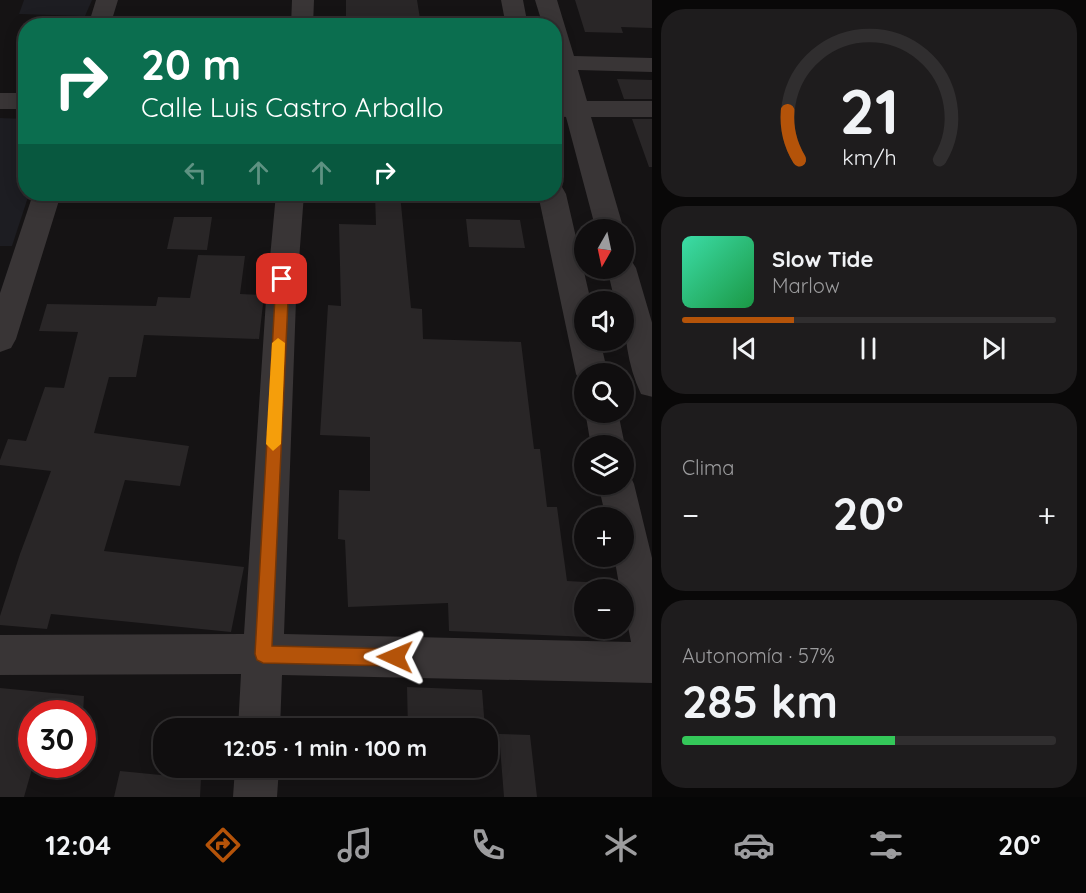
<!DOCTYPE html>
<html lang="es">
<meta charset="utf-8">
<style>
:root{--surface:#100e0f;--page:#1e1c1d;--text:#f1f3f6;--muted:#9c9c9e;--line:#302e2f;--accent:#b45309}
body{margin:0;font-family:Quicksand,sans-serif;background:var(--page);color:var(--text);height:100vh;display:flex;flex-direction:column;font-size:22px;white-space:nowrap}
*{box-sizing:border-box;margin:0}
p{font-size:20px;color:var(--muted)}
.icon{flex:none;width:33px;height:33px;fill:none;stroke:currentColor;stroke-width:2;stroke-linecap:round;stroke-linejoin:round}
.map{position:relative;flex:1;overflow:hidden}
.panel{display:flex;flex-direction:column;gap:9px;padding:9px;background:#090808;width:434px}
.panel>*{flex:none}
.hud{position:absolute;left:18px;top:18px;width:544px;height:183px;border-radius:24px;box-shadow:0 3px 15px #0003,0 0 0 2px var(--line);background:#0b6e4f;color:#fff;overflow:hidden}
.needle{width:39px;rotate:189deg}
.fabs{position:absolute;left:574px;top:219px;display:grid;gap:12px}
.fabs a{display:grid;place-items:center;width:60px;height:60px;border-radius:50%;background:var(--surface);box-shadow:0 3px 15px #0003,0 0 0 2px var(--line);font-size:30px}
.speed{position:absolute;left:18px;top:700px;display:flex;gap:12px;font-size:30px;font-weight:700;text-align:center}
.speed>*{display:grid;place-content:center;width:78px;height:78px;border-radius:50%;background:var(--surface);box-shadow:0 3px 15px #0003,0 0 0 2px var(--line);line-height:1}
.speed .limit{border:9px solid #d22;background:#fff;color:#111}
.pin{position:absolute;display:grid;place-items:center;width:51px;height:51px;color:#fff;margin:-26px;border-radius:12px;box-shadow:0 3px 9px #0006}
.me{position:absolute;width:66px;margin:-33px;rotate:271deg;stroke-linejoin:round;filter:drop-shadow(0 0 4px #0008)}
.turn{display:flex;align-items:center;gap:21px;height:126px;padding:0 24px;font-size:27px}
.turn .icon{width:78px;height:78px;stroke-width:2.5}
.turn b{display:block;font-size:42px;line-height:51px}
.lanes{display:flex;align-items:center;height:57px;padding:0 24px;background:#0003;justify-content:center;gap:30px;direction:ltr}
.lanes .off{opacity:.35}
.big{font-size:45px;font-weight:800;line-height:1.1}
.panel .card{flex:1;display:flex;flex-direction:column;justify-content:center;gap:9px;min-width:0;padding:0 21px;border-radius:24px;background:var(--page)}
.panel .dial{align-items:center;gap:0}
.dial svg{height:156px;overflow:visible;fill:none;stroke:var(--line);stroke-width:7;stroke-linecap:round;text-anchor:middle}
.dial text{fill:var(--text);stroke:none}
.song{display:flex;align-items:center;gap:18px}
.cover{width:72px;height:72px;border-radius:9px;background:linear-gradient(135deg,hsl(160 70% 55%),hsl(140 70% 35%))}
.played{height:6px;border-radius:3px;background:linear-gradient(90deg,var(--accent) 30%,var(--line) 30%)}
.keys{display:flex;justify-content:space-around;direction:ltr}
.heat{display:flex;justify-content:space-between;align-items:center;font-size:33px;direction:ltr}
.charge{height:9px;border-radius:4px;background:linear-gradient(90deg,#34c759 57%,var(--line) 0)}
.trip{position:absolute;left:153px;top:718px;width:345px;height:60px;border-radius:24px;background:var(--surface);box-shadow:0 3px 15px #0003,0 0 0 2px var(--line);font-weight:800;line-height:60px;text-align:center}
.dock{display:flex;height:96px;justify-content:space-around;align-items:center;background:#060606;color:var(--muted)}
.dock .icon{width:42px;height:42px}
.dock .on{color:var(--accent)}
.dock b{font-size:27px;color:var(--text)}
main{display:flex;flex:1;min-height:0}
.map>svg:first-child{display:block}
.green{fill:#1d1d22}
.building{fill:#292627}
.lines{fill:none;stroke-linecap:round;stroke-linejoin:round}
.minor{fill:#393536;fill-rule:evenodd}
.route{fill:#b45309;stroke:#753606;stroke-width:1.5}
.slow{fill:#f59e0b}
</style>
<main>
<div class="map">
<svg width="653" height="797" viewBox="0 0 653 797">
<rect width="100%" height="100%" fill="#151314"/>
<path class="green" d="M24 0H92L85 16 19 14Z
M0 118 25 119 26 194H29L12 246H0Z"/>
<path class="building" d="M346 0H417L421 25 346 24Z
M575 0H653V28L621 27 623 33 585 32Z
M617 79 653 80V99H624Z
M632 119H653V167H649Z
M375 194H400L411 308 422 309 423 339 521 342 534 449H540L547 507H557L567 581 604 583 605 590H585V628H611L612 638 449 631 448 603 348 607 345 540 338 539 339 490 370 491V437L320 435 328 305 341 306 339 224 376 225Z
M174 217H212L207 250 167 249Z
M466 219 520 220 525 248 469 247Z
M198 255 245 256 240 294 264 295 259 339 144 335 136 377H109L94 433 189 446 180 486 125 480 104 551 244 567 231 632 51 614 47 629 0 625V616L20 554 51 471 0 465V460L8 439 26 441 45 387 64 388 78 332 39 331 47 304 156 306 158 297 190 298Z
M407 687 482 690 485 729H408Z
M0 688 84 696 83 714H32V769L24 797H0Z
M499 734 530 735 537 797H504Z
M120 771 201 779 200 797H114Z"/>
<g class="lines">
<path class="minor" d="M96 0H118L110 26H88Z
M292 0H314L313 26H291Z
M501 0H523L528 26H506Z
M535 0H557L574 56 653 58V72L578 70 587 101H653V117H591L624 230H596L566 117 555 116V102L562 101 555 74V26H543Z
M0 93H26V109H0Z
M555 185 562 187 566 194 591 302H585V340H600L608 374H585V385L581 383 576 374 538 194H555Z
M33 194H61L16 339 11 348 0 352V293Z
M276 194H304L296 300 284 634 631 642 624 606V590H620L614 556H624V518H606L598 484H624V471L629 473 634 484 653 562V683L282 675 280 729H238L241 674 0 675V635L244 634 266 300Z
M624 258 631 260 636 268 653 326V397L641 394C627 365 624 333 624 302H615L607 268H624Z
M585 411 618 412 625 446 624 449V446H591Z
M235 768H279L277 797H233Z"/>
</g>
<path class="route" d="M282 274 289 279 272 646 395 649 401 651 404 657 401 663 395 666 263 663 257 660 255 654 276 279Z"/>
<path class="slow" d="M278 338 285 343 281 444 273 451 266 444 272 343Z"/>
</svg>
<div class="fabs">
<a><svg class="needle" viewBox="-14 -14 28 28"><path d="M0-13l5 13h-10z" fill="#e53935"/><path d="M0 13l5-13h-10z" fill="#9c9c9e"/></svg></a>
<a><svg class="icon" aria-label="sound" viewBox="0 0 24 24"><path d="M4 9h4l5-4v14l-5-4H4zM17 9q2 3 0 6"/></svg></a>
<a><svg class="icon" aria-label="search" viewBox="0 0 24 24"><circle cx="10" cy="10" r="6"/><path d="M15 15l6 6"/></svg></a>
<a><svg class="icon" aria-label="layers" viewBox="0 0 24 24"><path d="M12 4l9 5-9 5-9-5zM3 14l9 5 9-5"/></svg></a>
<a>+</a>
<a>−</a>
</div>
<div class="speed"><div class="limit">30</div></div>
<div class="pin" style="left:282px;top:279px;background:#d93025"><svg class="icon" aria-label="arrive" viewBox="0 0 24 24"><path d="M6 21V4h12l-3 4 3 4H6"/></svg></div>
<svg class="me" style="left:395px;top:657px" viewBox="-20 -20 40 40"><path d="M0-17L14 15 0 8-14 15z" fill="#b45309" stroke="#fff" stroke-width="4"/></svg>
<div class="trip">12:05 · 1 min · 100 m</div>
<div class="hud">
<div class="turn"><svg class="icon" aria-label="right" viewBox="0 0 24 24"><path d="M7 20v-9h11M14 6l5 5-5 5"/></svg><div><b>20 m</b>Calle Luis Castro Arballo</div></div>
<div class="lanes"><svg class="icon off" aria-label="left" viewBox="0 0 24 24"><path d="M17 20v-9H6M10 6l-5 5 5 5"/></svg><svg class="icon off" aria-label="ahead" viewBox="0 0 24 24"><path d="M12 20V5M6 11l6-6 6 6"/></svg><svg class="icon off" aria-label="ahead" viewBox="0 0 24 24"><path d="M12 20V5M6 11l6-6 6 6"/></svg><svg class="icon" aria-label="right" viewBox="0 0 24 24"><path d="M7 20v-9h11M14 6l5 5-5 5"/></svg></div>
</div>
</div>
<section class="panel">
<div class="card dial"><svg viewBox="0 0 100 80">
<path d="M14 69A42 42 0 1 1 86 69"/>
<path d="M14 69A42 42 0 0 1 8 44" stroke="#b45309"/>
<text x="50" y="56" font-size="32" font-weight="700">21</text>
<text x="50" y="72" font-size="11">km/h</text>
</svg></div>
<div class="card">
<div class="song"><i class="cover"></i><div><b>Slow Tide</b><p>Marlow</p></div></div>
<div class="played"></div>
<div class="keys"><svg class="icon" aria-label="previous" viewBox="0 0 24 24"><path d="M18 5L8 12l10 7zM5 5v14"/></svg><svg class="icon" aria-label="pause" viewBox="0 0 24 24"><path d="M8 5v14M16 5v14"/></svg><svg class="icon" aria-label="next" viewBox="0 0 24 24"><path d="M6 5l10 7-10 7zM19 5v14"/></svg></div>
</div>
<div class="card"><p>Clima</p>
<div class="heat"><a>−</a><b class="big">20°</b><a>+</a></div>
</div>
<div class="card"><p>Autonomía · 57%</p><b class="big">285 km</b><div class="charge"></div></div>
</section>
</main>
<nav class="dock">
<b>12:04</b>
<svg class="icon on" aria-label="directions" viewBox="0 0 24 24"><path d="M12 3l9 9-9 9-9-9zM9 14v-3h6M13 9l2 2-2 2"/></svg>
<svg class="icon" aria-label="music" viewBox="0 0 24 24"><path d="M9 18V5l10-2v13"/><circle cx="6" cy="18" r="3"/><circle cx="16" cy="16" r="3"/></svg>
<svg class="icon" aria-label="phone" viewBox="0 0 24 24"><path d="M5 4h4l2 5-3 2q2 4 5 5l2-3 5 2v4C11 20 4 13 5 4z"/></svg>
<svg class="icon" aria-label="climate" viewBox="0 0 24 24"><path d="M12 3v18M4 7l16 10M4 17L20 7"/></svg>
<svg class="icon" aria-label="car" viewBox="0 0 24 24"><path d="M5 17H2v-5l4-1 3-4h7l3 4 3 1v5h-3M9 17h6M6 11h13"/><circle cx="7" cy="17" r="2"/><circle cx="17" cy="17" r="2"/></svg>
<svg class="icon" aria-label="filters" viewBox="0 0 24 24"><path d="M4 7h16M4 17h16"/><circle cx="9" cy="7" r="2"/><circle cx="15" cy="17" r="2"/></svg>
<b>20°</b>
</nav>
